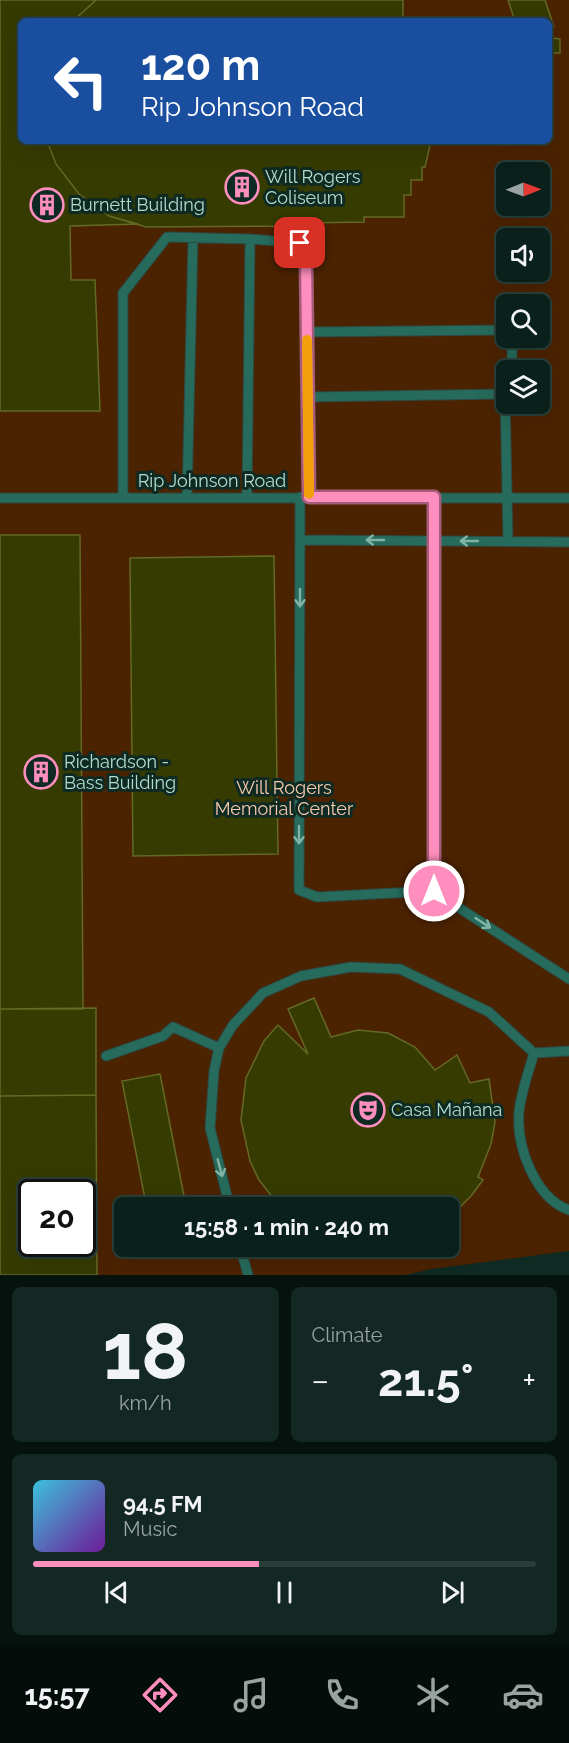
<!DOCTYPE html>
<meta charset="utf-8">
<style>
:root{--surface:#0a201a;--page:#132823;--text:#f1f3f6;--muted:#99a3a2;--line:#2a3e39;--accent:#fe8ebd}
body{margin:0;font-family:Raleway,sans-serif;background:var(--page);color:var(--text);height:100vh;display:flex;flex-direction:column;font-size:22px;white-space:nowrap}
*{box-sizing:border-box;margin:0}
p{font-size:20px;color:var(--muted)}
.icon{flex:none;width:33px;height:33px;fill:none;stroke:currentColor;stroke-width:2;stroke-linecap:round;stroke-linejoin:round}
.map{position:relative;height:1275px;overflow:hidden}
.sheet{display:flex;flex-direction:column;gap:12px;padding:12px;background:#06120e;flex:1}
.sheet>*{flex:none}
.hud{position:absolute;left:18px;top:18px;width:534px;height:126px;border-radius:9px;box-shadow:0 6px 24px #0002,0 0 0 2px var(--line);background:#1a4fa0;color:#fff;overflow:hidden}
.needle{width:39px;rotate:89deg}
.buttons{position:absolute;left:496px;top:162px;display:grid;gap:12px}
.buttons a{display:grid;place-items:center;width:54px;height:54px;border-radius:9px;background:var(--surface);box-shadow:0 6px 24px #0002,0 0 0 2px var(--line);font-size:30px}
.speed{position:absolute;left:18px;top:1179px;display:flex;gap:12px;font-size:30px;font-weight:700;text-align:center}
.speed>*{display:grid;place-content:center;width:78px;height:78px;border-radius:50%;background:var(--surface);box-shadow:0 6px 24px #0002,0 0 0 2px var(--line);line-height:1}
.speed .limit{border:3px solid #111;border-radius:9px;background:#fff;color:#111}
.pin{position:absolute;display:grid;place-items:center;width:51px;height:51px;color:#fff;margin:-26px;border-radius:12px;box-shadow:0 3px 9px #0006}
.me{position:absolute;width:66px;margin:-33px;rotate:0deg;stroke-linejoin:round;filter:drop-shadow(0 0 4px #0008)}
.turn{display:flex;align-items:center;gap:21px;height:126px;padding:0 24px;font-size:27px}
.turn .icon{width:78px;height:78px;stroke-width:2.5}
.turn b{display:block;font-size:42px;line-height:51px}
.big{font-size:45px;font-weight:700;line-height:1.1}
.sheet .tile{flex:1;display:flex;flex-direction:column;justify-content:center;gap:9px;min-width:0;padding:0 21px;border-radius:9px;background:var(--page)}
.sheet .dial{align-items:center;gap:0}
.dial b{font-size:78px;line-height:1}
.song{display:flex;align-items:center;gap:18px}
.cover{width:72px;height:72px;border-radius:9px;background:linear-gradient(135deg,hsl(190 70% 55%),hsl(280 70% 35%))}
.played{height:6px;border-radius:3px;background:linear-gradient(90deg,var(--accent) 45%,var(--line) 45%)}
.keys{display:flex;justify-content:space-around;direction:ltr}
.heat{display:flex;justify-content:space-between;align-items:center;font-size:33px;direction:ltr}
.sheet .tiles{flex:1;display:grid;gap:12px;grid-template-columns:1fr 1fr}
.tile:last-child{grid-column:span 2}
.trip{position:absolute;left:114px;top:1197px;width:345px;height:60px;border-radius:9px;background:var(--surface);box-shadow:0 6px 24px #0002,0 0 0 2px var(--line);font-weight:700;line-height:60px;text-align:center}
.menu{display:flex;height:96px;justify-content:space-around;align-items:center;background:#040d0a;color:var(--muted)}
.menu .icon{width:42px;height:42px}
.menu .active{color:var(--accent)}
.menu b{font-size:27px;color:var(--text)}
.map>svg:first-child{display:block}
.green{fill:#4c2300;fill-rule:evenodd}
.building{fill:#363b02;stroke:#646a24;stroke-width:1.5;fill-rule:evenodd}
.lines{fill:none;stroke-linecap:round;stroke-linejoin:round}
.service-casing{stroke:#2f473f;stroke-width:11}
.service{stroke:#266b5b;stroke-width:9}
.oneway{stroke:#82b4a6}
.route-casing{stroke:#a55c7b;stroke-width:15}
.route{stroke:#fe8ebd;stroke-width:10}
.slow{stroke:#f59e0b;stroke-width:10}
.labels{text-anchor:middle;stroke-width:6;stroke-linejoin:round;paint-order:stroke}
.poi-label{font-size:18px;fill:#b3dccf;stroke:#0e2a23;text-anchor:start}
.street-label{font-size:18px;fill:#b3dccf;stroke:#0e2a23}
.park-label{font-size:18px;fill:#f7c9ac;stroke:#0e2a23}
</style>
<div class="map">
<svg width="569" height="1275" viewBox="0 0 569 1275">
<rect width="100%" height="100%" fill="#0e2a23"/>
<path class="green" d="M0 0H569V1251L431 1269 405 1275H0ZM21 21H549V141H21ZM507 172H540V206H507ZM507 238H540V272H507ZM507 304H540V338H507ZM507 370H540V404H507ZM32 1192H82V1244H32ZM124 1208H448V1246H124Z"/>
<path class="building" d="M0 0H96L73 21H21V141H47L56 164 79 194 109 216 138 224 70 226 71 280H95L100 411H0Z
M96 0H403V21H73Z
M508 0H545L554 27 549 30V21H515Z
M549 35 551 38 560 39V53H549Z
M47 141H431L425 167H422V180H411V195H404V217H364V222L307 223V226L146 227 109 216 79 194 56 164Z
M0 535H80L83 1009H0Z
M274 556 278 854 133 856 130 558Z
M314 998 331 1037 358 1030 388 1033 415 1047 435 1070 457 1055 470 1083 489 1079 495 1122 491 1144 478 1177 483 1180 471 1196 448 1219V1208H281L259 1180 250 1161 241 1120 246 1078 264 1041 278 1025 308 1054 288 1009Z
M96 1008V1095L0 1096V1009Z
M160 1074 184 1196 146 1204 122 1081Z
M96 1095 97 1275H0V1096ZM32 1192H82V1244H32Z
M194 1201 196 1208H163Z"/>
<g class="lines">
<defs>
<path id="service" d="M250 239 300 243 306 261 309 497
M307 332 507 330
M512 338V370
M308 397 505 394 508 541
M300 497 299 890 317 897 433 891 569 979
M0 498H569
M123 498V293L167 237 250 239 247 498
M187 498 193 238
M300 540 569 542
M433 891 434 497
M534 1053C529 1071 521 1092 519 1112 516 1146 535 1198 569 1210
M106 1056 163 1036 173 1027 219 1048
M230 1208 210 1128 214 1071 219 1048 233 1025 263 993 301 976 351 967 400 969 489 1012 534 1053 569 1051
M240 1246 248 1275"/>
</defs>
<use href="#service" class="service-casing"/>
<use href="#service" class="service"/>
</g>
<defs><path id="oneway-shaft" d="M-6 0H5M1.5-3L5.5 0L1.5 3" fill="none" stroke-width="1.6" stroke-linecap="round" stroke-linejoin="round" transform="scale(1.5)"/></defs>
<g class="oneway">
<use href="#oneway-shaft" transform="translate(375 540) rotate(-180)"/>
<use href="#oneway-shaft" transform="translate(469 541) rotate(-180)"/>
<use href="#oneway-shaft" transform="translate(300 598) rotate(90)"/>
<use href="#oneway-shaft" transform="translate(299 835) rotate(90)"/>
<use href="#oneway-shaft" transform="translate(483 923) rotate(33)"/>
<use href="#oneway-shaft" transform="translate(220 1168) rotate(75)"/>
</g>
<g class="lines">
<defs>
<path id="route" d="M300 243 306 261 309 497H434V891"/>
</defs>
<use href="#route" class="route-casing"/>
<use href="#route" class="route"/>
<path class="slow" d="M307 340 309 494"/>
</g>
<defs>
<symbol id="building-ring" viewBox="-11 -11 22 22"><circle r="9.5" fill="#0e2a23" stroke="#fe8ebd" stroke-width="1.5"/><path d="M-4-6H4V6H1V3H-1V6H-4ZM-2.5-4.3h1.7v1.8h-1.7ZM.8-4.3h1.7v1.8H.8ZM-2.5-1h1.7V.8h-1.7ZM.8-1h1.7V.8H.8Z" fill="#fe8ebd"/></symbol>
<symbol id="theatre-ring" viewBox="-11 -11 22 22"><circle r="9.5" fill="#0e2a23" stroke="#fe8ebd" stroke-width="1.5"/><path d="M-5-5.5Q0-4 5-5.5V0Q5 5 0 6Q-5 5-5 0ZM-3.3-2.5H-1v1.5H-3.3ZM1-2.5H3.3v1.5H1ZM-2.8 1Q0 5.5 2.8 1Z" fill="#fe8ebd"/></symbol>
</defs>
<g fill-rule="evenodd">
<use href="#building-ring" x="223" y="168" width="38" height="38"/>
<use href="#building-ring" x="28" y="186" width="38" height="38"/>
<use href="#building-ring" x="22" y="753" width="38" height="38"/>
<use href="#theatre-ring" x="349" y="1091" width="38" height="38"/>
</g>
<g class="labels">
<g class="poi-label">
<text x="265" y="183">Will Rogers<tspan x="265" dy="21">Coliseum</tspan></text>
<text x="70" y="211">Burnett Building</text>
<text x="64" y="768">Richardson -<tspan x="64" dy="21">Bass Building</tspan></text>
<text x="391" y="1116">Casa Mañana</text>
</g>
<g class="street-label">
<text x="212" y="487">Rip Johnson Road</text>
</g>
<g class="park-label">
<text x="284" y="794">Will Rogers<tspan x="284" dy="21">Memorial Center</tspan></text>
</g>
</g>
</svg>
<div class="buttons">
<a><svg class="needle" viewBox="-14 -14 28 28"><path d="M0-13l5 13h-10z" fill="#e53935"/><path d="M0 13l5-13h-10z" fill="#99a3a2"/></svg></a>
<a><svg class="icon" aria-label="sound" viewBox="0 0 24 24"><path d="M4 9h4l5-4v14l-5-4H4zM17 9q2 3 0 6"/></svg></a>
<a><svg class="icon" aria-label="search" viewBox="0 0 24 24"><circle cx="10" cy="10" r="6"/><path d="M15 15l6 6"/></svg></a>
<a><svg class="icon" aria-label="layers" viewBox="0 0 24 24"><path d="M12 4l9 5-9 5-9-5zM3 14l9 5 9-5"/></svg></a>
</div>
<div class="speed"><div class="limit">20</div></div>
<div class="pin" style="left:300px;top:243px;background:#d93025"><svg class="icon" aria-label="arrive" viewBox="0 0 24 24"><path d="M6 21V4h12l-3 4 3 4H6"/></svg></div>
<svg class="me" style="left:434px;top:891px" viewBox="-20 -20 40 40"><circle r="17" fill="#fe8ebd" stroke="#fff" stroke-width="3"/><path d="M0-11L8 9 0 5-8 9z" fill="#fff"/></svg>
<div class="trip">15:58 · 1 min · 240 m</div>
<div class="hud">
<div class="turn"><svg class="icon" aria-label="left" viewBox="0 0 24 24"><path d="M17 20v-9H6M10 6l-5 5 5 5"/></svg><div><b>120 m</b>Rip Johnson Road</div></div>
</div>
</div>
<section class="sheet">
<div class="tiles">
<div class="tile dial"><b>18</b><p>km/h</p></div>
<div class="tile"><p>Climate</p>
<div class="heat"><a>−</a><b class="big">21.5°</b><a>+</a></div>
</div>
<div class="tile">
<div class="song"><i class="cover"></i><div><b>94.5 FM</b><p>Music</p></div></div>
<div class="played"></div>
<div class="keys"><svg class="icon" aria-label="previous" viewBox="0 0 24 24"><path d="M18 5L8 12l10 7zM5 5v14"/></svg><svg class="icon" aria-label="pause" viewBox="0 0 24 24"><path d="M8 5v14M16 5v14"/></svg><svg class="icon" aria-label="next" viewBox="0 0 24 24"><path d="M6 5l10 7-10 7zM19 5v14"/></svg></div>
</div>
</div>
</section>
<nav class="menu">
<b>15:57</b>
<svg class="icon active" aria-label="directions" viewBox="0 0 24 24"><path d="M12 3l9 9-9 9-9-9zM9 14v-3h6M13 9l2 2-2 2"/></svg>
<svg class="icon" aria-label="music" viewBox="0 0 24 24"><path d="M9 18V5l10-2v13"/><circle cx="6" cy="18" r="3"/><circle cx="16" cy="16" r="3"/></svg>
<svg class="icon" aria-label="phone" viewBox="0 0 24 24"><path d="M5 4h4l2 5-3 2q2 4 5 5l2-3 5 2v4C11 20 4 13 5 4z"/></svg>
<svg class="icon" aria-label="climate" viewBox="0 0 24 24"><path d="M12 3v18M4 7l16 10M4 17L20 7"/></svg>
<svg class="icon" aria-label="car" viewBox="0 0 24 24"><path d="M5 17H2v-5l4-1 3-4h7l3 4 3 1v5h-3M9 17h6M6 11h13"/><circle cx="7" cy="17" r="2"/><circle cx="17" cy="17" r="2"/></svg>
</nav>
